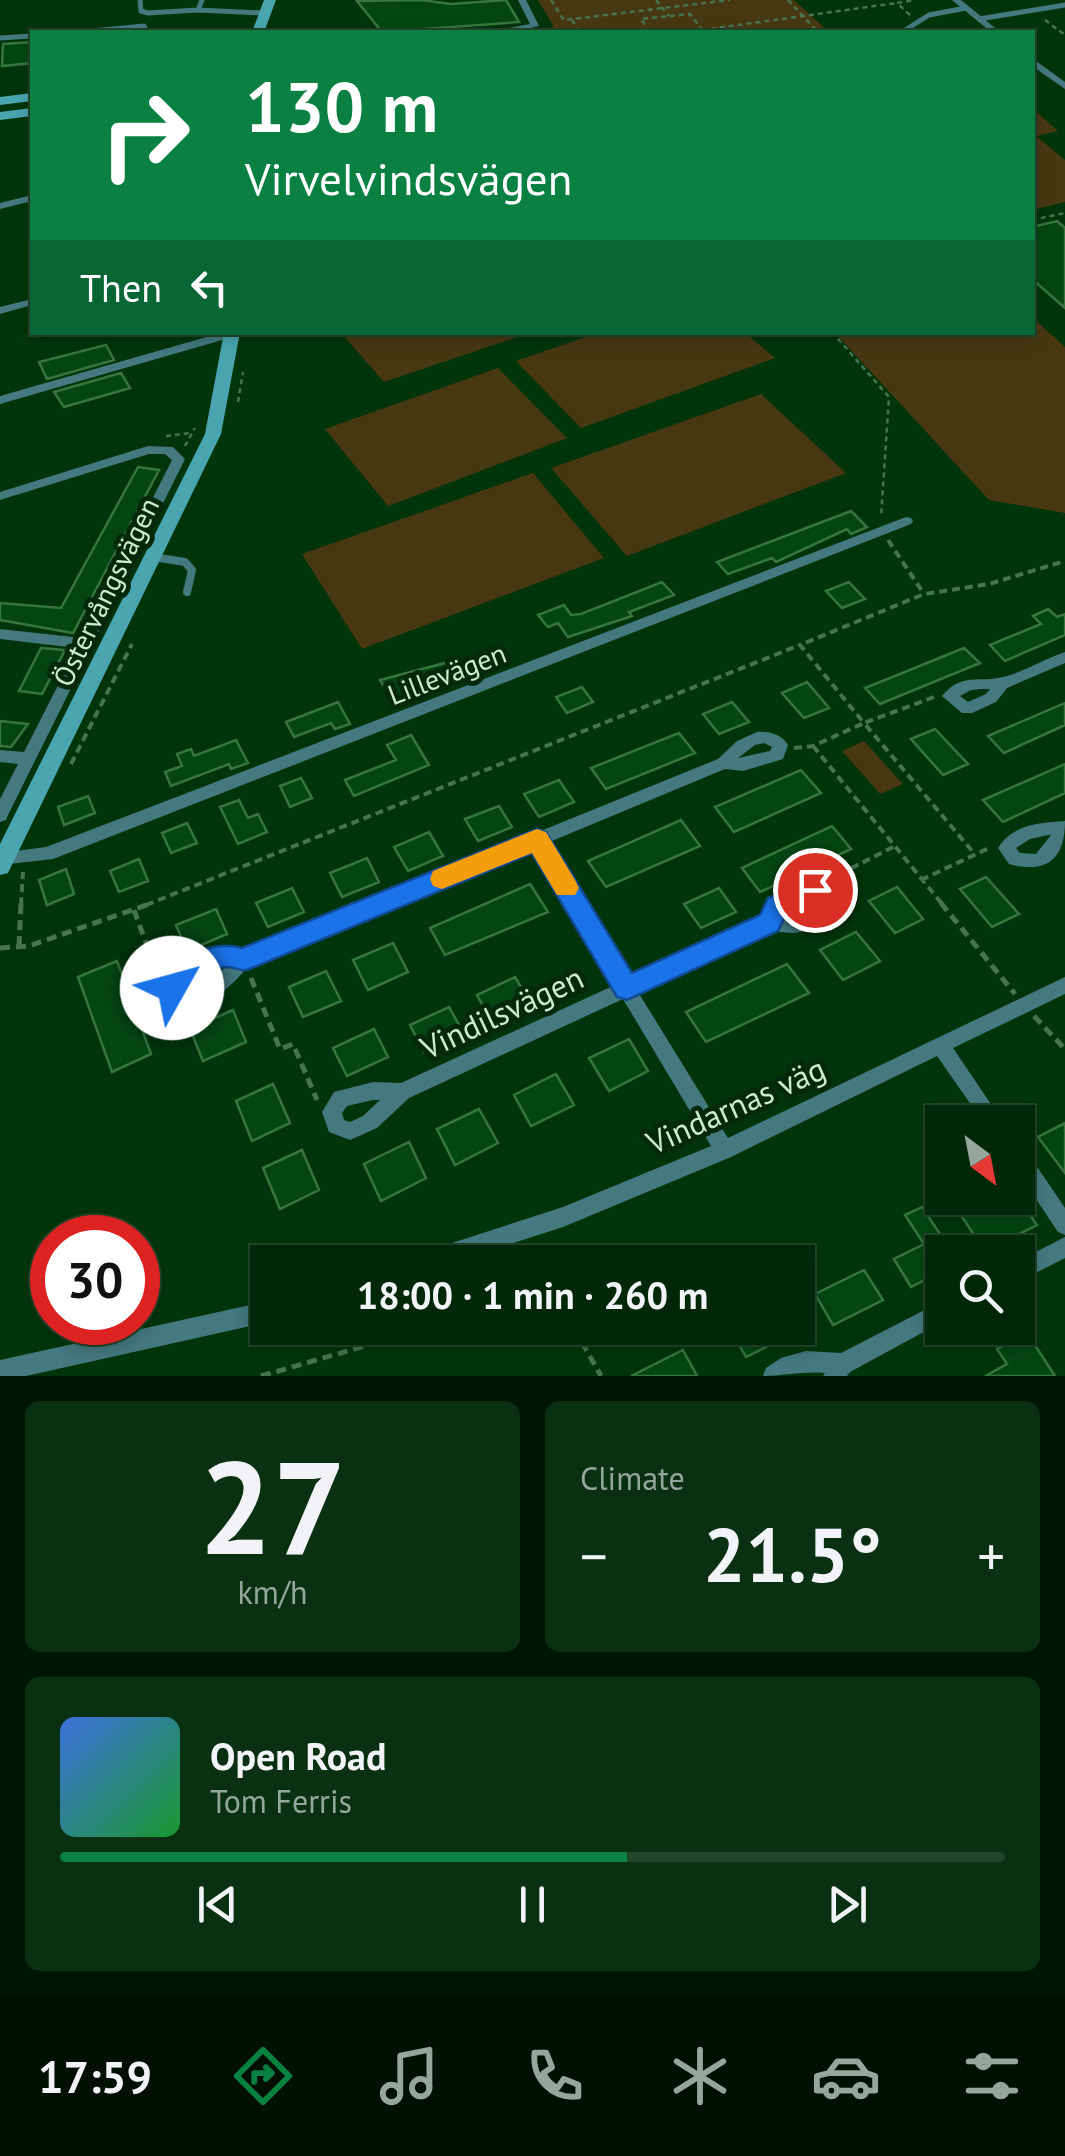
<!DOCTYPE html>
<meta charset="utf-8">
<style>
:root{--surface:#002808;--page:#0a3012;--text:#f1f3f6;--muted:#95a69c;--line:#224429;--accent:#0b8043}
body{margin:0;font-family:"PT Sans",sans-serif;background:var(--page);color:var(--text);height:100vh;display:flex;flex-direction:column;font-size:38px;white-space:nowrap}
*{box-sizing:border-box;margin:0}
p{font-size:32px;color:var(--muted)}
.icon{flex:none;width:55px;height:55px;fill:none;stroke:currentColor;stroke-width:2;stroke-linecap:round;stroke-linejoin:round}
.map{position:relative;height:1376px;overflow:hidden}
.details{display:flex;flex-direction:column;gap:25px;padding:25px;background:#001604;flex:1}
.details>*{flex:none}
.guide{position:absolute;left:30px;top:30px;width:1005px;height:305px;border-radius:0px;box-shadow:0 5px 15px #0003,0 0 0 2px var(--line);background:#0b8043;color:#fff;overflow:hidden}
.needle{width:65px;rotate:148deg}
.controls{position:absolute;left:925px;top:1105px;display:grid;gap:20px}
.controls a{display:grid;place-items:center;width:110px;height:110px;border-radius:0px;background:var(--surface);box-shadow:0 5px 15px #0003,0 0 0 2px var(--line);font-size:50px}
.speed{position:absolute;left:30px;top:1215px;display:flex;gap:20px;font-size:50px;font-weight:700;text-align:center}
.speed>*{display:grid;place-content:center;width:130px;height:130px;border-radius:50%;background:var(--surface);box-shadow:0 5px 15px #0003,0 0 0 2px var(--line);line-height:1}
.speed .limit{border:15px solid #d22;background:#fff;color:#111}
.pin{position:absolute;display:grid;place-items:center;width:85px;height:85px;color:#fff;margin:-42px;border:5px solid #fff;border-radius:50%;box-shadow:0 2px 10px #0007}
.me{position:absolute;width:110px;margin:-55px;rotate:52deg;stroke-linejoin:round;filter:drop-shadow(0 0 8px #0008)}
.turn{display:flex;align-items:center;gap:35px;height:210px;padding:0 50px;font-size:45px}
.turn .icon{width:130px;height:130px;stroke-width:2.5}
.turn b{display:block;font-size:70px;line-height:85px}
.then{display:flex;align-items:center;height:95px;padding:0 50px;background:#0003;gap:20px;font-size:38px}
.big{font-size:75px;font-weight:700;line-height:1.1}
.details .widget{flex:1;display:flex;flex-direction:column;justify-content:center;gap:15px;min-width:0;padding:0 35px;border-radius:15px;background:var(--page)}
.details .dial{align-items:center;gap:0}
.dial b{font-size:130px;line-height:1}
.song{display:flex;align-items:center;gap:30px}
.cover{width:120px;height:120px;border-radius:15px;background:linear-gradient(135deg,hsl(220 70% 55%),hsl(130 70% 35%))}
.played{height:10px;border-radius:5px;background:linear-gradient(90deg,var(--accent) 60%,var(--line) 60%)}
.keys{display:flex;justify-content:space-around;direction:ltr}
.heat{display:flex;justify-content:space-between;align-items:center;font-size:55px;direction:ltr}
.details .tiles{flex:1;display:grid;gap:25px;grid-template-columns:1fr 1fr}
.widget:last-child{grid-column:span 2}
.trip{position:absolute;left:250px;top:1245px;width:565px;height:100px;border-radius:0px;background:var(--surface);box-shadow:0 5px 15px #0003,0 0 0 2px var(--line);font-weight:700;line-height:100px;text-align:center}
.menu{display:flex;height:160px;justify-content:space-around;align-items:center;background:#001003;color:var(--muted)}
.menu .icon{width:70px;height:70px}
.menu .active{color:var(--accent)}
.menu b{font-size:45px;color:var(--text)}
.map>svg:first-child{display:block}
.green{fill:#483812}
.building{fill:#034613;stroke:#36763e;stroke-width:2.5}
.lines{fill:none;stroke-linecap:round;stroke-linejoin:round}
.path-far2{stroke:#46744e;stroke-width:2.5;stroke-dasharray:5 4;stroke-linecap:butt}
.path-far1{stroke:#46744e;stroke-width:4;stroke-dasharray:8 5;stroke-linecap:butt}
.path{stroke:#46744e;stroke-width:5;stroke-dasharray:10 6;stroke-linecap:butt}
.lane-far1{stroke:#43797f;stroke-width:5}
.lane{stroke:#43797f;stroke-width:8}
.street{fill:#43797f;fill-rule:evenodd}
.secondary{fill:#4aa5b0;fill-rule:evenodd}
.route{fill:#1a73e8;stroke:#114b97;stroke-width:2.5}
.slow{fill:#f59e0b}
.labels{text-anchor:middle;stroke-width:10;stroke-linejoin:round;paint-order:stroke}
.street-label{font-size:28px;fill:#ccedcd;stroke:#06280b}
.near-street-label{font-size:32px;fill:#ccedcd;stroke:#06280b}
</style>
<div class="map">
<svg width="1065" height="1376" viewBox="0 0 1065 1376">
<rect width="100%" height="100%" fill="#00350b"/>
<path class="green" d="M538 0H794L829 32H517L554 27Z
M1033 109 1058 131 1036 136 1065 160V202L1033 210Z
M1033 318 1065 347V513L989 500 835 333 1032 332Z
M600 332 745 333 775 358 581 428 516 361Z
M341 333H529L384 382Z
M498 368 567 438 388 506 325 429Z
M761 394 846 473 627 556 551 468Z
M533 473 604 558 362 649 302 554Z
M864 741 903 784 880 794 842 751Z"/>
<path class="building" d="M421 0 451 4 506 0 519 22 382 32 357 1Z
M32 42V63L2 66 3 44Z
M1057 221 1065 228V308L1032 279V227Z
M106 345 114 360 47 379 39 362Z
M121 373 130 388 64 407 54 392Z
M138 467 159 470 73 633 0 620V603L61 608Z
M851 511 867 527 851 534 847 529 776 562 772 558 728 574 717 562Z
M662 582 674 595 629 612 632 616 568 637 558 623 548 627 538 615 564 605 571 615 581 614Z
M849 582 865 599 842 608 826 591Z
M1048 609 1057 617 1065 614V635L1005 661 990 645 1041 624 1033 616Z
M41 648 65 650 42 694 19 691Z
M964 648 980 663 880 704 865 688Z
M445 663 455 677 444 681 448 686 433 692 429 687 393 701 380 680Z
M807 682 829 708 804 718 782 693Z
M582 687 593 702 567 713 556 697Z
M338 702 350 724 335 729 331 723 294 737 286 722Z
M732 702 749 722 719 734 703 714Z
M1065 703V725L1004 753 988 736Z
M0 721 28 724 11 747 0 746Z
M935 729 968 764 943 775 911 739Z
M679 733 695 753 606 789 591 768Z
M411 735 429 765 354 796 345 780 396 760 387 745Z
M236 740 248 763 231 769 229 764 171 786 165 772 182 766 177 754 191 749 194 756Z
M1065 764V793L1003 822 983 800Z
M801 770 821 793 734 832 715 807Z
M301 778 312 798 290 807 280 786Z
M559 780 574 802 539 817 524 794Z
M88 796 95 813 64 825 58 807Z
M239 800 248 818 258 814 267 832 238 844 220 807Z
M499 806 512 827 478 841 465 819Z
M681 820 700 846 606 887 588 861Z
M187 823 197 843 171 853 162 833Z
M832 826 851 849 760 892 742 868Z
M429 832 443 856 408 871 394 847Z
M367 858 379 882 342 897 330 873Z
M139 859 148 881 119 892 110 871Z
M66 869 74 894 47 905 39 880Z
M986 877 1019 914 992 927 960 889Z
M530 884 548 912 445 955 430 928Z
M897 887 923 919 895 933 869 901Z
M292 888 304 912 268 927 256 903Z
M719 888 736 912 701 928 684 904Z
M216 909 227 934 187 951 176 925Z
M856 932 880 961 843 980 820 950Z
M393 943 408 972 368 990 353 960Z
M117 961 151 1054 112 1072 78 977Z
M787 964 809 993 706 1042 686 1012Z
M326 971 341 1001 303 1017 289 987Z
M515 977 531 1004 492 1022 477 995Z
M449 1007 464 1034 424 1052 410 1025Z
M233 1010 246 1042 203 1061 190 1029Z
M374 1029 388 1057 347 1076 333 1048Z
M629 1039 648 1071 609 1091 589 1058Z
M556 1074 574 1105 531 1126 514 1095Z
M273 1084 290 1123 252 1141 236 1101Z
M479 1109 498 1143 455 1165 437 1129Z
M1065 1123V1173L1038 1137Z
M409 1142 426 1178 381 1201 364 1164Z
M302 1150 319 1190 280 1209 263 1168Z
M1001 1198H1018L1037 1225 985 1251 962 1217Z
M922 1207 952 1252H942V1271L911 1287 894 1259 924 1244 905 1215Z
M864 1270 883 1300 833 1325 815 1294Z
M730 1328H804L746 1357Z
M1027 1333 1055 1376H985L1007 1364 997 1349Z
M683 1350 697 1376H631Z"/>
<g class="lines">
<path class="path-far2" d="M551 0 564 20 730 0
M656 0 669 16
M788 0 818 32
M910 15 897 3 915 0
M572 20 580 32
M1045 20 1065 35
M702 30 897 3
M650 32 641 19 690 14 704 32
M1032 220 1065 213
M832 332 889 397 881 517
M238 402 243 372
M166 436 191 433
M185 446 195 428"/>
<path class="path-far1" d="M888 540 924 594
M934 697 864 723 800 645 924 594 989 584 1065 561
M813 746 943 905
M794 748 813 746 864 723 973 852
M71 764 132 644
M828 880 895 846
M921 880 989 848
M21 905 23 872
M146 905 800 645"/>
<path class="path" d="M941 903 1015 994
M134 910 158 976
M19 946 21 903
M0 948 29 946 152 903
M251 978 280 1049 293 1044 317 1100
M1034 1016 1065 1049
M574 1328 601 1376
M261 1376 427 1328"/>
<path class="lane-far1" d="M140 0 141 11 148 13 198 10 202 0
M198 10 264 13
M979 19 1065 5
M82 32 144 26 147 32
M902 32 929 15 966 8
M0 38 32 36"/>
<path class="lane" d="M153 557 185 562 192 570 187 592"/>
<path class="street" d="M518 0H526L539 26 514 32H498L499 30 530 24Z
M952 0H961L1000 32H991Z
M1032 58 1065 82V89L1032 66Z
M32 195V201L0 209V203Z
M32 299V305L0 314V307Z
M224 332 238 334 236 336 0 404V396Z
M148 446 173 447 185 459 8 815 6 820 0 822V799L18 764 0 762V750L24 752 77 648 0 639V629L82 638 172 460 165 454H149L0 500V492Z
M906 517 911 518 913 521 911 524 53 859 0 865V853L46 847Z
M1065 652V663L1007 688 996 702 972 713H962L942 696C962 672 979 683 1003 677 1024 672 1044 659 1065 652ZM981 689H990L986 694 968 702 960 696 971 690Z
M757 732C768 731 782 734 788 745L783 759 743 771 725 769 547 843 630 978 763 918C775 896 792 889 815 883L832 894 839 913 836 918 828 923 807 931 793 933 770 931 638 992 728 1138 1065 977V994L953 1048 1003 1122H983L937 1056 731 1157 563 1227 454 1262H414L417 1255 424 1252 563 1207 711 1146 623 999 409 1098 377 1128 350 1140 329 1132 322 1112 334 1092 373 1082 401 1083 615 985 533 849 249 965C230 990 187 1028 163 988L170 969C193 957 216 947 243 952L718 759 737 741ZM764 743 772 747 770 751 738 758 755 745ZM812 898 819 903 821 910 800 917H781L793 906ZM228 965 203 986 186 990 182 986 183 979 208 968ZM373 1100H380L363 1116 350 1122 344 1120 342 1113 347 1106Z
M1065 821C1065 860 1046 874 1009 864L998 848C1013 824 1039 823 1065 821ZM1048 835H1051L1036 854 1020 853 1016 848 1030 839Z
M1018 1147 1025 1149 1065 1208V1235L1058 1232 1018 1172Z
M1065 1237V1258L1018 1282V1261Z
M268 1301V1322L26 1376H0V1360Z
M942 1301V1322L850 1372 847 1376H823L825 1373C804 1371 784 1376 763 1376L766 1368 781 1358 806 1351 841 1353Z"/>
<path class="secondary" d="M264 0H276L264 32H252Z
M32 93V101L0 105V97Z
M32 108V116L0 120V112Z
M224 332H240L221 434 8 873 0 875V844L205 434Z"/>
</g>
<path class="route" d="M537 829 546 832 632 973 760 915 768 898 815 879 828 890 824 898 787 913 778 931 627 1000 617 997 532 853 252 968C241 973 239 968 228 967 214 967 199 976 187 982L181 997 172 1000 162 997 158 988 166 966C191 954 215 940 242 948Z"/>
<path class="slow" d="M537 829 546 832 575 880 579 888 575 895H557L532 853 442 889 433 886 430 879 433 871Z"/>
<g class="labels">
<g class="street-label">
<text transform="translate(106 592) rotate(-64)" y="10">Östervångsvägen</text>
<text transform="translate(447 674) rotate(-21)" y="10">Lillevägen</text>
</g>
<g class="near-street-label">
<text transform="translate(502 1013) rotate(-25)" y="11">Vindilsvägen</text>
<text transform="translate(736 1106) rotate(-24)" y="11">Vindarnas väg</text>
</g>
</g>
</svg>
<div class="controls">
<a><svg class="needle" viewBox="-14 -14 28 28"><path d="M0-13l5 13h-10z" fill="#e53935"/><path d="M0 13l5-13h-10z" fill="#95a69c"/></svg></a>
<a><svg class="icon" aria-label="search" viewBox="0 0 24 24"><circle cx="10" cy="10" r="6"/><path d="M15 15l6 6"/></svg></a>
</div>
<div class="speed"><div class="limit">30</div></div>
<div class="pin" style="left:815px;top:890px;background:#d93025"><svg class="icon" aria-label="arrive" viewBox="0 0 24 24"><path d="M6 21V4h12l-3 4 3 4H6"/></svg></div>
<svg class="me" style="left:172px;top:988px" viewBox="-20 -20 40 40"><circle r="19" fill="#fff"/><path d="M0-13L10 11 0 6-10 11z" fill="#1a73e8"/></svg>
<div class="trip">18:00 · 1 min · 260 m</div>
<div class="guide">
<div class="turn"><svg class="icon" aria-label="right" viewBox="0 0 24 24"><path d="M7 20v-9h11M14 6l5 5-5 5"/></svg><div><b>130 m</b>Virvelvindsvägen</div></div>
<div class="then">Then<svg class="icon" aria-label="left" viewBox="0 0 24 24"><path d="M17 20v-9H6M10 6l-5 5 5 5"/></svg></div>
</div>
</div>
<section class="details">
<div class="tiles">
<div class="widget dial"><b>27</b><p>km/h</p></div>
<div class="widget"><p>Climate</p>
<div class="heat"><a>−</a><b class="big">21.5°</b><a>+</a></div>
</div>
<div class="widget">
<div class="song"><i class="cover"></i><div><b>Open Road</b><p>Tom Ferris</p></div></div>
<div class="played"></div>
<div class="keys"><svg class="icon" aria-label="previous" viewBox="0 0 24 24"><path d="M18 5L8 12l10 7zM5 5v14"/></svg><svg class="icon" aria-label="pause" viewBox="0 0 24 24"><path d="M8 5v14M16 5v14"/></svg><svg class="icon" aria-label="next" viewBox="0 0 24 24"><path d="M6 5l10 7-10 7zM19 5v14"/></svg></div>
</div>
</div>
</section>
<nav class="menu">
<b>17:59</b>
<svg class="icon active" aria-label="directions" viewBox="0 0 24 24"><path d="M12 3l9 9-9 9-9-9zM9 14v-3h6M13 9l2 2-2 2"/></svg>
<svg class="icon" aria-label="music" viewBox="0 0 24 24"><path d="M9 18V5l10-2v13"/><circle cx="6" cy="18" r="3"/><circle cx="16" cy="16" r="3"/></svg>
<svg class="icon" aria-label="phone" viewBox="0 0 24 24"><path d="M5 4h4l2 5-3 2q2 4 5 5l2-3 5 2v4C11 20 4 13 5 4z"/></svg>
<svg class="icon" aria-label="climate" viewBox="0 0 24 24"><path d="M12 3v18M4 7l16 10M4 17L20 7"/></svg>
<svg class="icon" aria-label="car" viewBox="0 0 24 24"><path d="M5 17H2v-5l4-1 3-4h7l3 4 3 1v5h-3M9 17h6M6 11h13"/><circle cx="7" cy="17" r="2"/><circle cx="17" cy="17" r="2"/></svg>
<svg class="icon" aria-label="filters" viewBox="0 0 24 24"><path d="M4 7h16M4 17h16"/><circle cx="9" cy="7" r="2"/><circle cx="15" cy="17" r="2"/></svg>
</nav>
